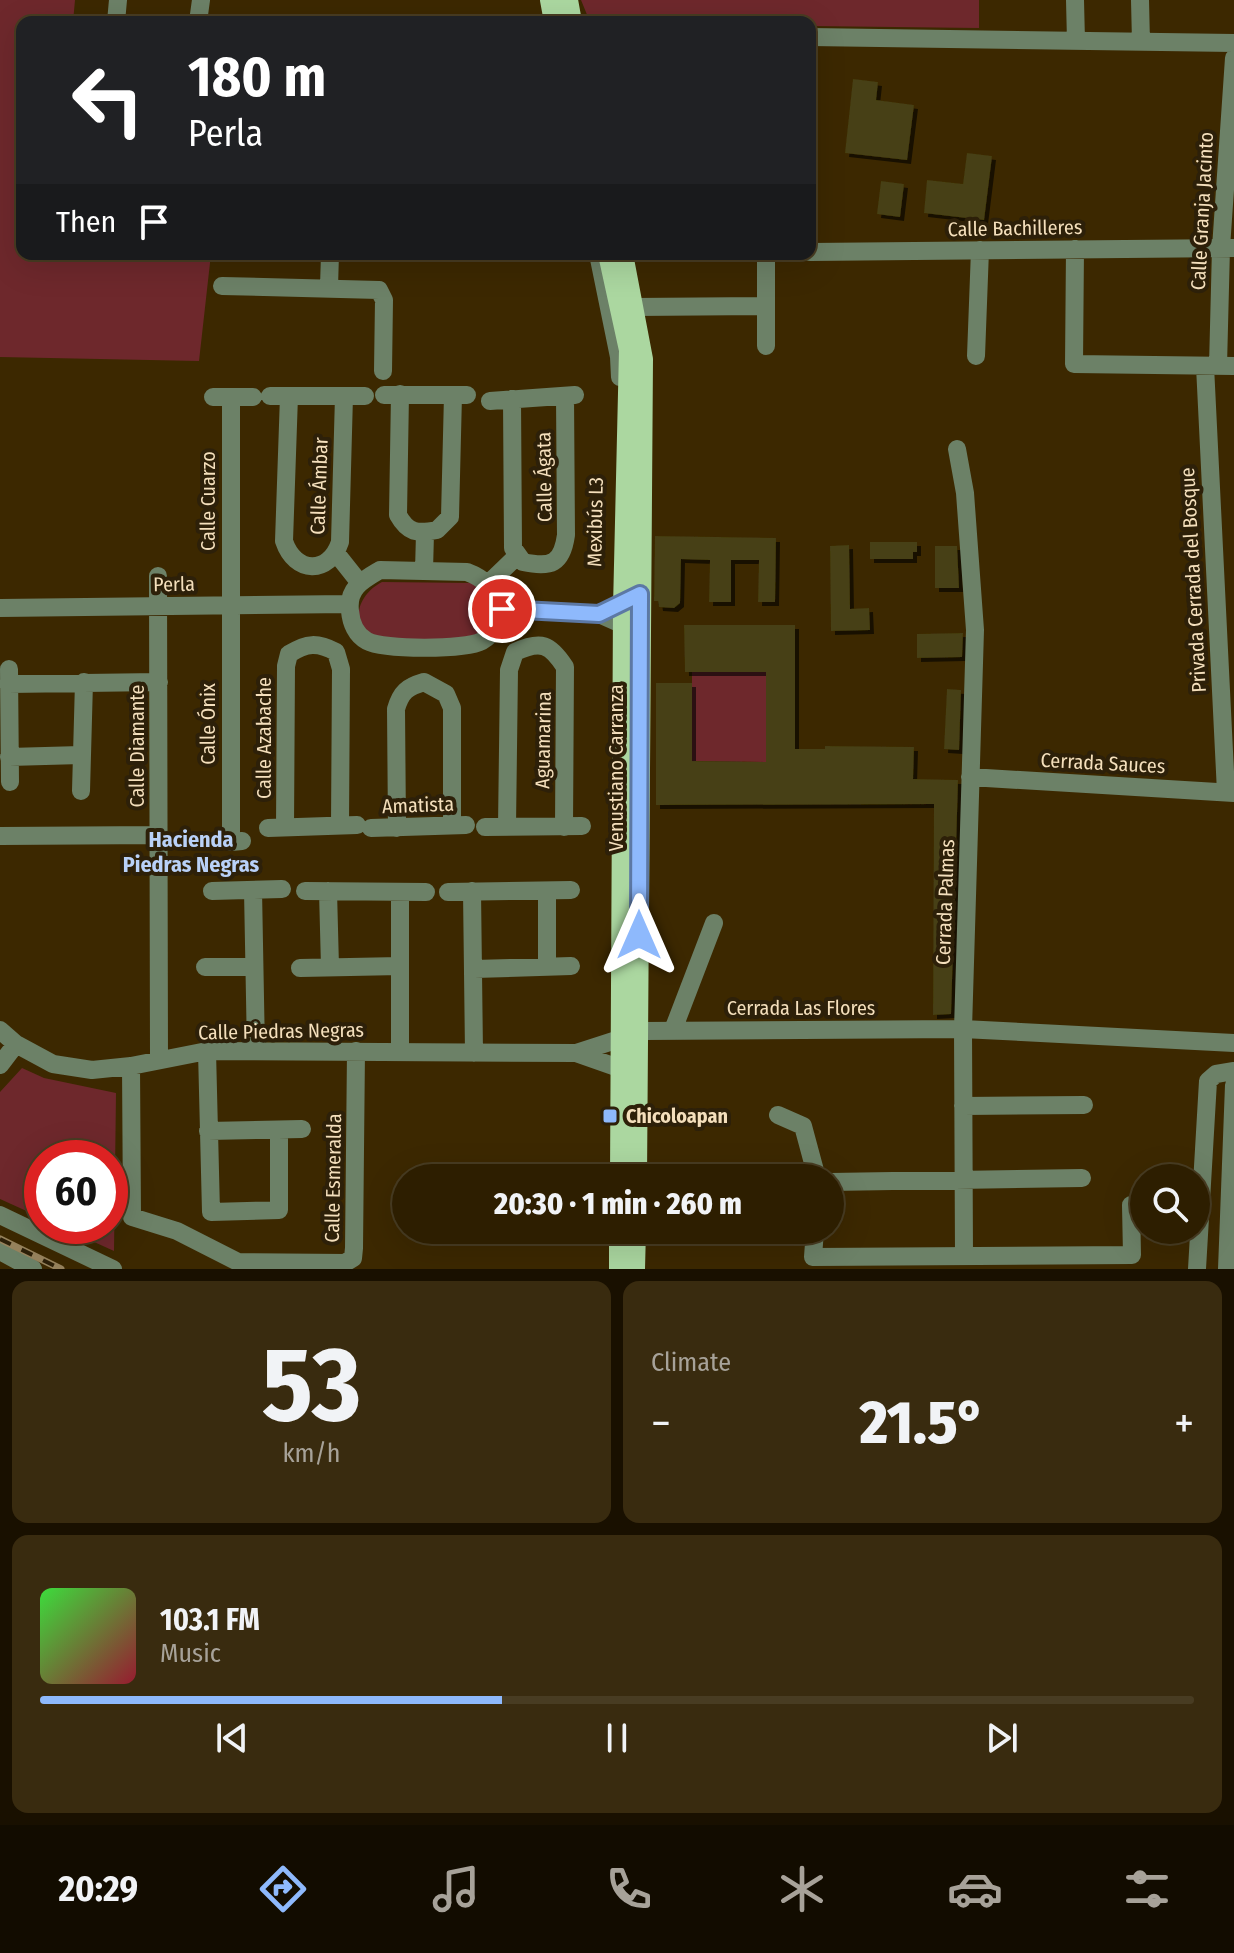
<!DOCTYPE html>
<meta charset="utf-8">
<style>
:root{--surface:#2d1e00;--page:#392b0f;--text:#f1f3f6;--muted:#a7a299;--line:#483c22;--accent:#8eb9fc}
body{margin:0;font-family:"Fira Sans Condensed",sans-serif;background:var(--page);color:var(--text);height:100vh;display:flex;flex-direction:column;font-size:30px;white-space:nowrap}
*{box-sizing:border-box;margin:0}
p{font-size:26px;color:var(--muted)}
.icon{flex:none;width:44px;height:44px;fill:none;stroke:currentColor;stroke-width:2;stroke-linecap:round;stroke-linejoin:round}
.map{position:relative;height:1269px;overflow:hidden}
.drawer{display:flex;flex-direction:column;gap:12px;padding:12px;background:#191000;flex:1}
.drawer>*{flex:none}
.hud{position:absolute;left:16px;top:16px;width:800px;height:244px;border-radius:16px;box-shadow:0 8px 32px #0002,0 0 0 2px var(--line);background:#202124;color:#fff;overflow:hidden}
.tools{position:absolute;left:1130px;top:1164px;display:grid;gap:16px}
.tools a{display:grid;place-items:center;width:80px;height:80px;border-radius:50%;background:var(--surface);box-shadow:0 8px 32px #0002,0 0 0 2px var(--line);font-size:40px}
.speed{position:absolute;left:24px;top:1140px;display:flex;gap:16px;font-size:40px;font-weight:700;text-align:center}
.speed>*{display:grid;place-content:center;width:104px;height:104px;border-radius:50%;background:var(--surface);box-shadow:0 8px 32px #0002,0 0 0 2px var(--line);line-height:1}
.speed .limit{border:12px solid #d22;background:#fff;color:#111}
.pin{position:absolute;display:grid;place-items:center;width:68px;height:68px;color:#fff;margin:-34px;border:4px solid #fff;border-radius:50%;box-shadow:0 2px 8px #0007}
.me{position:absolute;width:88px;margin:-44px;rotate:0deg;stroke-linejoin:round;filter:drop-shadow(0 0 6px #0008)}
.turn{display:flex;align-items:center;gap:28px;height:168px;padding:0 40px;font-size:36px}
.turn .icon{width:104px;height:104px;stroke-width:2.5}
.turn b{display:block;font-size:56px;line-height:68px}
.then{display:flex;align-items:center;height:76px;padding:0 40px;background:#0003;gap:16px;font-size:30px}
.big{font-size:60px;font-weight:800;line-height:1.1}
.drawer .tile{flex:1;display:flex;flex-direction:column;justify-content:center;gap:12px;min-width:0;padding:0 28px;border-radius:16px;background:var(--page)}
.drawer .dial{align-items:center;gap:0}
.dial b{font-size:104px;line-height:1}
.song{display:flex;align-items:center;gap:24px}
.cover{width:96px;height:96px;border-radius:12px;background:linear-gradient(135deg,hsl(120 70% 55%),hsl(350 70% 35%))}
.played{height:8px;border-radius:4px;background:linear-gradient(90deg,var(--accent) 40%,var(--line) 40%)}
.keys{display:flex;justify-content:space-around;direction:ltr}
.heat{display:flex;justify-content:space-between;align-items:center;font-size:44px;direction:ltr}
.drawer .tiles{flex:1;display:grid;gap:12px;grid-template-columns:1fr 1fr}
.tile:last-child{grid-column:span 2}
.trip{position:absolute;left:392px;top:1164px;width:452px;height:80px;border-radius:40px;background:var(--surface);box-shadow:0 8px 32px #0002,0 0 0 2px var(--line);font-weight:800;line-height:80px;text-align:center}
.menu{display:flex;height:128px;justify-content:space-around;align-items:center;background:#120c00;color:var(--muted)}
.menu .icon{width:56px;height:56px}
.menu .selected{color:var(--accent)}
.menu b{font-size:36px;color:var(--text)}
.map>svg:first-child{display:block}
.green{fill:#6e282c}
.building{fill:#463f13;filter:url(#shadow)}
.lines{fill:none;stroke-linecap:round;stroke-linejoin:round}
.minor{stroke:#6c8167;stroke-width:18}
.major{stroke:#abd7a0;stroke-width:20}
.rail-casing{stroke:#97835d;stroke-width:7}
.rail{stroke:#2d2009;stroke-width:4;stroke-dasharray:12;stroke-linecap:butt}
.route-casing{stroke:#5c78a4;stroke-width:20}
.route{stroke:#8eb9fc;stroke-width:14}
.poi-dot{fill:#8eb9fc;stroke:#2d2009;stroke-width:3}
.labels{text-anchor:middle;stroke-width:8;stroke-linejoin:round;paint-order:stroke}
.street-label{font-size:20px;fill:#f4dfbc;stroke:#2d2009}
.poi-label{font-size:20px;font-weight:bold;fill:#f4dfbc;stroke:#2d2009;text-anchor:start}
.neighbourhood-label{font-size:22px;font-weight:bold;fill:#b9d1f8;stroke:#2d2009}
</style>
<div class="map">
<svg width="1234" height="1269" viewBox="0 0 1234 1269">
<defs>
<filter id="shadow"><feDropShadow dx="4" dy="4" stdDeviation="0" flood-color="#0009"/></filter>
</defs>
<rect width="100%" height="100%" fill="#3c2800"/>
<path class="green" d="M0 0H75L73 22H22V254H211L199 361 0 357Z
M581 0H979V28L810 26V22H590Z
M382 582 473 583 483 587 495 607C491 622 485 632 470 640 461 644 380 641 372 635 347 619 362 592 382 582Z
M692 672H766V762L692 761Z
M22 1068 44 1078 116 1093 114 1251 59 1226H110V1158H42V1218L0 1199V1092Z"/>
<path class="building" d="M853 79 878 82 876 100 914 105 907 160 845 153Z
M967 153 992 156 984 220 924 213 927 180 963 184Z
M881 181 904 184 900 217 877 214Z
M655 536 776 538 775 602H758L759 560H731V602H709L710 560 681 559 680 603 674 608 659 607 658 601H654Z
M870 542H917V552H913V559H870Z
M849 545 850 609 869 608 870 630 831 631 830 546Z
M935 546H957L959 588H935Z
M684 625H795V749H825V746L914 747 913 779 958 780 951 1014 933 1015 934 804 656 805V683H692V761L766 762V672H685Z
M963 633 962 657 917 658V634Z
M947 689 961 690 959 750 944 749Z"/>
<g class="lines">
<path class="minor" d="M1075 0 1076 41
M1140 0 1141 42
M116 22 118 0
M198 22 201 0
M810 37 1234 43
M1075 249 1074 364 1234 366
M810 252 1234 248
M598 254 619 357 620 377
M766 254V346
M222 286 379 290 384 300 383 371
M329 287 330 254
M634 307 766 306
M976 356 980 250
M1205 366 1226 792
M1218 366 1221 248 1234 58
M400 394 398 515C408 533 417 534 437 530L450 517 453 395
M384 395H467
M270 396H365
M289 396 284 541C295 574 329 575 340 542L344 396
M213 397H253
M231 397V842L242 841
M512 399 513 548 523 562C551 568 562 564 566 535L565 396
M490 401 575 395
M957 449 965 493 975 630 963 1029 964 1256
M336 553 359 582
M380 570 467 572C483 578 495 588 500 605 504 618 494 634 482 641 465 650 384 650 367 641 356 635 351 623 350 611 347 588 363 580 380 570Z
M424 571 425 533
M158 576 159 1060
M488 584 517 556
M0 608 349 604
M502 609 599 614 635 630
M9 669 10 782
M8 684 159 682
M9 757 81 755
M970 777 1234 793
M81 791 84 682
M285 827 286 666 289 654C307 643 317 642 336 652L341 669 340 825
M485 827 582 826
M507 827 509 670 515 652C541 640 550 644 565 667L564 827
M268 828 357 825
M371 828 466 825
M397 828 396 709C401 692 407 687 424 682L446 694 452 708V825
M0 836 160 835
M253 890 256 1051
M212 891 282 889
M305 891 426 892
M328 891 330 967
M472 891 474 1053
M547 891V966
M400 892V1051
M448 892 571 890
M205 967H254
M300 968 400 966
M474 969 571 966
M0 1030 16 1044 53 1064 92 1070 131 1066 207 1051 576 1053 644 1031 963 1029 1234 1043
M673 1030 714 923
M207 1051 211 1212 279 1210V1130
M576 1053 633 1073
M0 1065 16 1044
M131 1066 132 1217 177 1231 238 1262 345 1263 353 1258 354 1248 356 1051
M963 1106 1084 1105
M778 1115 803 1126 817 1178
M208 1131 302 1129
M830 1182 1082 1178
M0 1215 113 1269
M815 1230 813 1257 1132 1255 1131 1205
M0 1251 33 1269
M1197 1269 1208 1081 1216 1074 1234 1071
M1227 1269 1234 1085"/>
<path class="major" d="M550 0 554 22
M568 0 572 22
M608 254 629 350 623 608 620 1178
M623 254 643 359 637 1178
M619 1269V1230
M635 1269 636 1230"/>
<defs>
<path id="rail" d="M0 1239 61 1269"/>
</defs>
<use href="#rail" class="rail-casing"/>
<use href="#rail" class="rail"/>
</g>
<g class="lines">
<defs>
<path id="route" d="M502 609 599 614 640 594 639 935"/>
</defs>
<use href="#route" class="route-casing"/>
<use href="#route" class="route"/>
</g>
<rect class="poi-dot" x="602" y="1108" width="16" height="16" rx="4"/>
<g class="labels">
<g class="street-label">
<text transform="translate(1202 211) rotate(-87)" y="7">Calle Granja Jacinto</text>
<text transform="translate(1015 228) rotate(-1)" y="7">Calle Bachilleres</text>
<text transform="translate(544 477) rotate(-91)" y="7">Calle Ágata</text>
<text transform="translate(319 486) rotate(-88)" y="7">Calle Ámbar</text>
<text transform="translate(208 501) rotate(-90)" y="7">Calle Cuarzo</text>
<text transform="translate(595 522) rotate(-89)" y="7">Mexibús L3</text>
<text transform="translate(1193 580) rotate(-93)" y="7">Privada Cerrada del Bosque</text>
<text transform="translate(174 584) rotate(-1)" y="7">Perla</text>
<text transform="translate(208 724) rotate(-90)" y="7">Calle Ónix</text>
<text transform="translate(264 738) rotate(-90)" y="7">Calle Azabache</text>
<text transform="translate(543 740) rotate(-89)" y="7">Aguamarina</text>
<text transform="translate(137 746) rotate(-90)" y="7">Calle Diamante</text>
<text transform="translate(1103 763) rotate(3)" y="7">Cerrada Sauces</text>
<text transform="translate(616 768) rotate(-90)" y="7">Venustiano Carranza</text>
<text transform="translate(418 805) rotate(-2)" y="7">Amatista</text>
<text transform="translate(945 902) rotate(-88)" y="7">Cerrada Palmas</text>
<text x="801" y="1015">Cerrada Las Flores</text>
<text transform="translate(281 1031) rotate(-1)" y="7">Calle Piedras Negras</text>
<text transform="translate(333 1178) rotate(-89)" y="7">Calle Esmeralda</text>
</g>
<g class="poi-label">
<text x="626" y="1123">Chicoloapan</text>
</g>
<g class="neighbourhood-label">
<text x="191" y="847">Hacienda<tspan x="191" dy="25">Piedras Negras</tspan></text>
</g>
</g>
</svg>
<div class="tools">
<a><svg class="icon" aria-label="search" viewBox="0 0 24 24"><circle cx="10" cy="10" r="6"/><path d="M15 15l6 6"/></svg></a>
</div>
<div class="speed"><div class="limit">60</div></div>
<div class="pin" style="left:502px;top:609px;background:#d93025"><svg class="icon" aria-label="arrive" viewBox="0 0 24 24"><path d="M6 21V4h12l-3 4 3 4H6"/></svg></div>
<svg class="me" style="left:639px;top:935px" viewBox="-20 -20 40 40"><path d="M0-17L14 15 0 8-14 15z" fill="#8eb9fc" stroke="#fff" stroke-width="4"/></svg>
<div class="trip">20:30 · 1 min · 260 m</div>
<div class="hud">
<div class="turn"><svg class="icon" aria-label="left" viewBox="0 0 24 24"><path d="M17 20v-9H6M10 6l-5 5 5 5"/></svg><div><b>180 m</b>Perla</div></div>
<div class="then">Then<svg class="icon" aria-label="arrive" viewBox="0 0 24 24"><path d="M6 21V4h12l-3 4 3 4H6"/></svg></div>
</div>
</div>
<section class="drawer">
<div class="tiles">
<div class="tile dial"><b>53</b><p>km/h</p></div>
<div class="tile"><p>Climate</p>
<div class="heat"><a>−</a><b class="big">21.5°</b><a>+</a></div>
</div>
<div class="tile">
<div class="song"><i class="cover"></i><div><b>103.1 FM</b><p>Music</p></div></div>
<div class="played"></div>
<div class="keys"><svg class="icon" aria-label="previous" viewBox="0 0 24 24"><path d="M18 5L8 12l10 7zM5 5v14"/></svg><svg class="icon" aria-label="pause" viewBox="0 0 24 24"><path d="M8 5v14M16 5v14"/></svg><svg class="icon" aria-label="next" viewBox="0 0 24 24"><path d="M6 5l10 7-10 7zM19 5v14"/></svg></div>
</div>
</div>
</section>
<nav class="menu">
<b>20:29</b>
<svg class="icon selected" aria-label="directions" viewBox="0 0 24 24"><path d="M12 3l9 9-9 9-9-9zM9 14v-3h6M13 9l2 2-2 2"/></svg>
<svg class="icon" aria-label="music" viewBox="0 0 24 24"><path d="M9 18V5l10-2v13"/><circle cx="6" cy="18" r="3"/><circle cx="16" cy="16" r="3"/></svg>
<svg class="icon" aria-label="phone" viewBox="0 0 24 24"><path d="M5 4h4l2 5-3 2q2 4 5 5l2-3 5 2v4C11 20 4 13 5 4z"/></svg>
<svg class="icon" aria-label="climate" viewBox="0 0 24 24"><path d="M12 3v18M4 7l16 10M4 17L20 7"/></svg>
<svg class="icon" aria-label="car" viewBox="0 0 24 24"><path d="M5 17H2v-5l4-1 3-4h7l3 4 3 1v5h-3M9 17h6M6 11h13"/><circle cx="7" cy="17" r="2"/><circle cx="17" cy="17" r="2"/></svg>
<svg class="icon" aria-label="filters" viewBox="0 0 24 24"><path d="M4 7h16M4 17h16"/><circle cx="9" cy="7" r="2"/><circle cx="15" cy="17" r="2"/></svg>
</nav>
